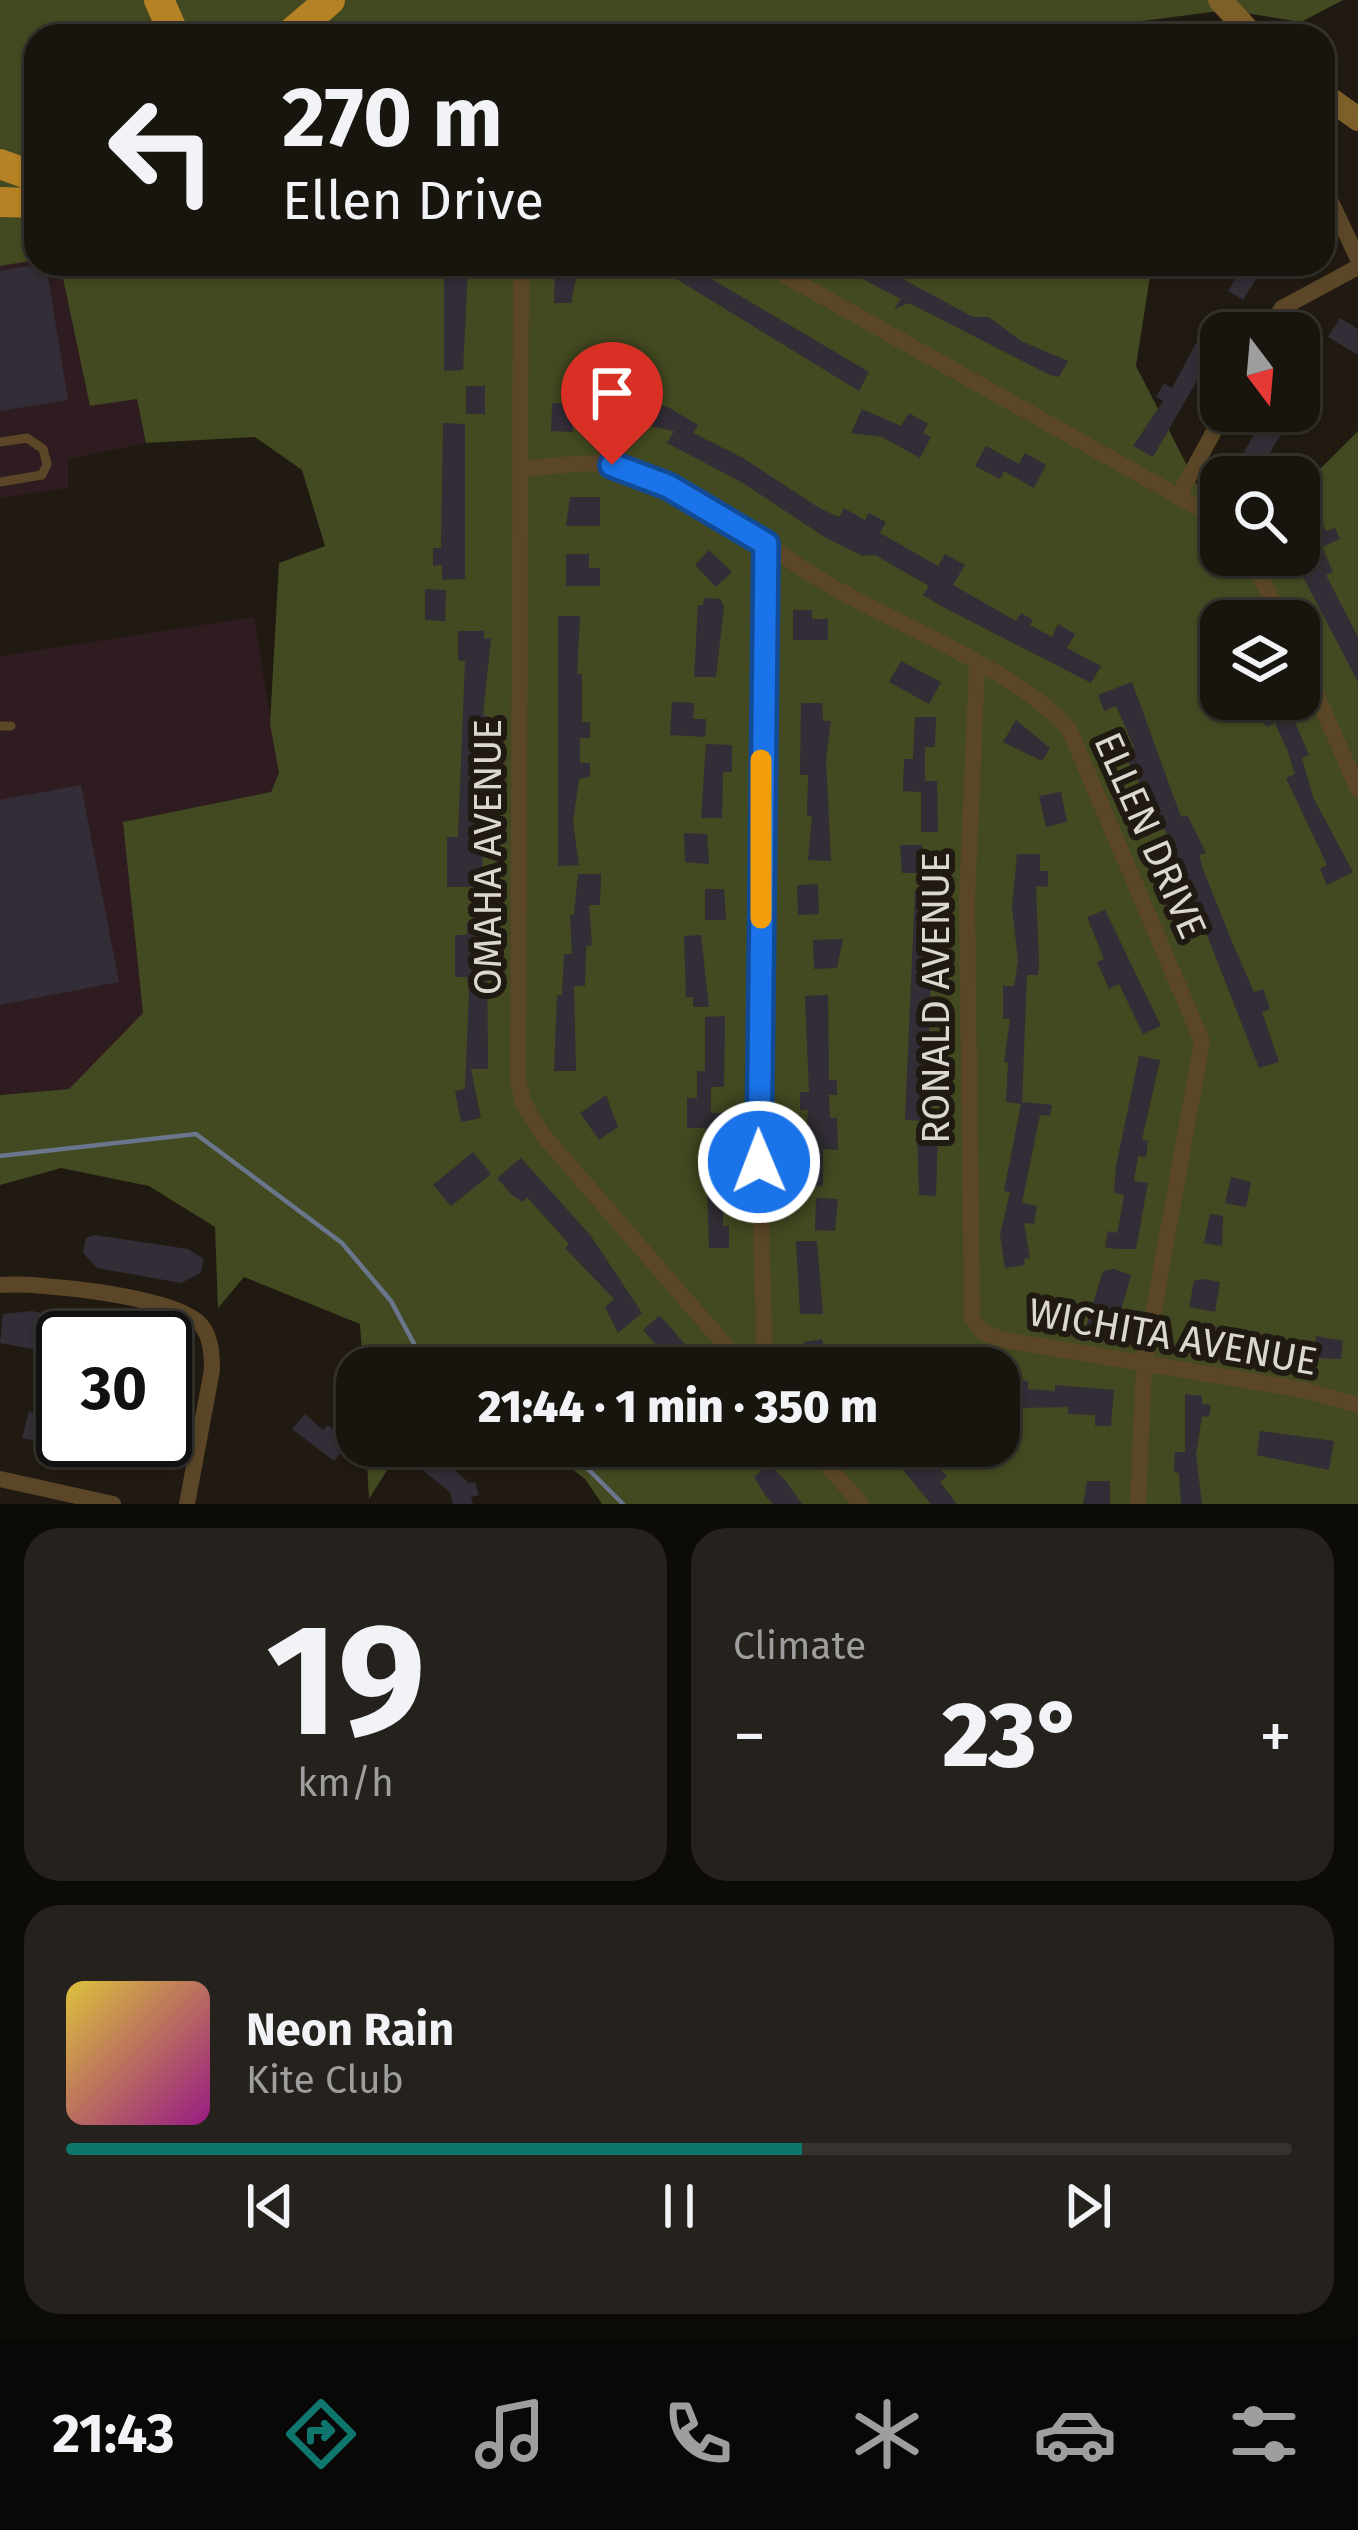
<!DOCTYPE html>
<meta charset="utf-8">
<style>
:root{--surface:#18140e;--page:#25211c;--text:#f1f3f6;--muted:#9f9e9e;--line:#36332e;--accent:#0f766e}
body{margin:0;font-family:"Fira Sans",sans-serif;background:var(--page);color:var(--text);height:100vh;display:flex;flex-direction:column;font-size:45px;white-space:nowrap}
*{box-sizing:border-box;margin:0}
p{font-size:39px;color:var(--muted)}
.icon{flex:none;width:66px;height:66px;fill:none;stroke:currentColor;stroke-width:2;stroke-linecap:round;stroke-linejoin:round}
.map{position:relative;height:1504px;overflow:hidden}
.drawer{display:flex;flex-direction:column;gap:24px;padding:24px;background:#0d0b08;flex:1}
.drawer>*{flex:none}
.banner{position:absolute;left:24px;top:24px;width:1311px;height:252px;border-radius:36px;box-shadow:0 3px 9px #0004,0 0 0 3px var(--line);background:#18140e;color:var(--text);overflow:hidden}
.needle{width:78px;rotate:164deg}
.tools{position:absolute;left:1200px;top:312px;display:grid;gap:24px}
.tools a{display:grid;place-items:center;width:120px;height:120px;border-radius:24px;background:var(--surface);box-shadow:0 3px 9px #0004,0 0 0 3px var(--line);font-size:60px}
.speed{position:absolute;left:36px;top:1311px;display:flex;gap:24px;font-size:60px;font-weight:700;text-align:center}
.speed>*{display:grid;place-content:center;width:156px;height:156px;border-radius:50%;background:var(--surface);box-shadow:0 3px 9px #0004,0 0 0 3px var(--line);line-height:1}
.speed .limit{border:6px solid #111;border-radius:18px;background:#fff;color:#111}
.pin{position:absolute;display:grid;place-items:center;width:102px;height:102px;color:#fff;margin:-123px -51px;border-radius:50% 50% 50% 0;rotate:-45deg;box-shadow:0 0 12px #0007}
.pin .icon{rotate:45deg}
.me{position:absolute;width:132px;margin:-66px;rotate:359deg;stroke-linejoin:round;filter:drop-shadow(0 0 9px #0008)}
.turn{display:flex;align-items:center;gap:42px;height:252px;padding:0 60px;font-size:54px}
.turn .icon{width:156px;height:156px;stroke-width:2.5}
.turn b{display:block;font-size:84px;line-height:102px}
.big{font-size:90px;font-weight:800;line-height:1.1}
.drawer .widget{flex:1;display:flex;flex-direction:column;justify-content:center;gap:18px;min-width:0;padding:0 42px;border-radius:36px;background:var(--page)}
.drawer .dial{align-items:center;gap:0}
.dial b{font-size:156px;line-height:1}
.song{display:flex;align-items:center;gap:36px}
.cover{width:144px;height:144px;border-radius:18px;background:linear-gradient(135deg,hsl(50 70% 55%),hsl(310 70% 35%))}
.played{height:12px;border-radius:6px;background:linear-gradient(90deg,var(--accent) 60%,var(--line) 60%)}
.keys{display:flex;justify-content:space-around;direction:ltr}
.heat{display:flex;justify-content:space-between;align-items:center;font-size:66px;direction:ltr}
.drawer .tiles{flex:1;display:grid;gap:24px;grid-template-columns:1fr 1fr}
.widget:last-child{grid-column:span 2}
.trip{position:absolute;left:336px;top:1347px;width:684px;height:120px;border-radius:36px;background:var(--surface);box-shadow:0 3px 9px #0004,0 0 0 3px var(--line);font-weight:800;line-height:120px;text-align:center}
.dock{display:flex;height:192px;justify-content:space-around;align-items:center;background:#0a0806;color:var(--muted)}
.dock .icon{width:84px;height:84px}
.dock .selected{color:var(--accent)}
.dock b{font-size:54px;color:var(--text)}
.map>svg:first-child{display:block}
.industrial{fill:#2f1c20}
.forest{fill:#434a21;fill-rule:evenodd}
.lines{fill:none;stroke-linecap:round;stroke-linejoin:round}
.stream{stroke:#6a768c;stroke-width:4.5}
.building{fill:#322d36}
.lane{stroke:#5b4727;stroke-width:9}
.street{stroke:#5b4727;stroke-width:16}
.secondary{stroke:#7f5f29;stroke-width:24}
.highway{stroke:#b58225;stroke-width:30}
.route-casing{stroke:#114b97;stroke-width:30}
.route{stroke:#1a73e8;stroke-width:21}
.slow{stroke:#f59e0b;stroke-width:21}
.labels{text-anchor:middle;stroke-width:12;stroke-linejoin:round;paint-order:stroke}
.street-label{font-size:39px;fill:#dbd7d1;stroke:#201a12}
</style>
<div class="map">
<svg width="1358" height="1504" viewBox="0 0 1358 1504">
<rect width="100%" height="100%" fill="#201a12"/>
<path class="industrial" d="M36 260 60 264 90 405 137 399 146 443 68 459V488L0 498V266Z
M254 617 279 773 271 792 124 822 143 1013 69 1089 0 1095V656Z"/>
<path class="forest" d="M0 0H1343L1301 22 1227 10 1027 36H36V260L0 266Z
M60 264H1173L1150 276 1136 366 1221 532V555H1299V490L1358 431V1504H602L585 1479 543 1446H999V1368H363L360 1324 244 1277 218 1308 215 1227 149 1186 61 1168 0 1185V1095L69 1089 143 1013 123 822 271 792 279 773 270 724 279 563 325 546 302 470 255 437 146 443 137 399 90 406ZM1221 621H1299V699H1221Z
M366 1446H402L369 1499Z"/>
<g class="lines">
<path class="stream" d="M0 1156 196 1134 342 1243 391 1301 427 1368
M565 1446 623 1504"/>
</g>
<path class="building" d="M40 264H46L68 400 0 411V271Z
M444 264H466L468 269 463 370 444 371Z
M555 264H579L571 303H554Z
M652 264H686L869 372 859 391Z
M858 264H875L973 317H989L1021 341 1068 361 1059 377 1050 375 909 303 894 309 901 299 853 274Z
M1241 269 1256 279 1243 300 1228 291Z
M1211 315 1229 325 1153 457 1133 446 1163 401 1156 397 1164 383 1172 388Z
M1340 318 1358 329V355L1328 337Z
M466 386H485V414H466Z
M621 395V417H589V396Z
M640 399 668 407 698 425 693 433 743 458 821 509 839 517 844 508 865 520 869 513 886 522 880 533 938 566 945 554 965 565 953 585 1016 621 1021 613 1033 620 1030 625 1052 637 1058 624 1075 634 1067 648 1101 666 1091 683 941 606 923 595 929 586 875 555 862 556 826 538 743 483 667 443 674 431 633 423Z
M552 403H566V410H573V432L551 431Z
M862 409 901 426 909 413 928 424 923 433 931 437 920 458 882 437 851 433Z
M1266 411H1289L1280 429 1283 431 1255 477H1231Z
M443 423 465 424V579L442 580V565L433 566V548H441Z
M986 446 1019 464 1025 453 1046 465 1034 488 1004 471 1000 479 975 466Z
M570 497H600V526H566Z
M1317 514 1326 531 1335 528 1340 539 1322 547 1333 572 1326 575 1358 637V682L1302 575 1300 566 1311 562 1299 522Z
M709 550 732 572 716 587 695 565Z
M566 554H589V568H600V586H566Z
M425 589 446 590 445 621 425 620Z
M704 598 720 599 724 606 716 677H694L698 605H703Z
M793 610H812V619H828V640H793Z
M558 616H580L577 674H582V722H590V738H580V763H590V777L579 779 573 822 579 865 558 866Z
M458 631H484V639L491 638 483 715 489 717 488 733 481 732 478 741V768H488V789H483L479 807 484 887H447V837H458L465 661 458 660Z
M901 661 941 682 929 704 889 682Z
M1132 682 1181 817 1187 815 1206 853 1199 855 1203 869 1233 944 1254 992 1263 989 1268 1002 1270 1009 1262 1012 1279 1062 1259 1068 1169 838 1123 752 1134 747 1116 706 1104 711 1098 695Z
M1268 699H1285L1309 755 1302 758 1313 797 1353 872 1327 885 1320 869 1327 865 1286 778 1295 774 1288 752 1275 723 1266 727 1257 708Z
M672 702 694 703 693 719H706L705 737 670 735Z
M801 703H822L823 721H831L826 759 831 861 808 860 812 816H807L808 775H800Z
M915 717H936L935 747H925V781H937L938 832H921V792L903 791 904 759H913Z
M1016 720 1050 748 1042 761 1003 742Z
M706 744 732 745V772H723L722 818H701Z
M81 785 119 982 0 1005V800Z
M1061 792 1067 822 1046 827 1039 796Z
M684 833 707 834 709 864 685 862Z
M900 845H922V873H902Z
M1017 854H1040V871H1048V887L1036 886 1039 962 1038 975H1027L1022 1102 1052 1105 1050 1116 1040 1115 1022 1203 1037 1206 1034 1224 1024 1223 1030 1258 1024 1259 1025 1265 1005 1268 1000 1235 1010 1192 1004 1191 1021 1104 1006 1102 1008 1063 1004 1062 1010 1019H1003V986H1014L1018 961 1012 907Z
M578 874H601L600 905H589L592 945 586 946 585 986H574L576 1071H554L557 995H562L564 954H572L570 915H574Z
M818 884 819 914 798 915 797 885Z
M705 889H724L726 920H705Z
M915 890H929L930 928H939L940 940 939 953H932L926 1121 905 1120Z
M1105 910 1161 1026 1143 1034 1119 984 1109 989 1097 962 1104 959 1087 917Z
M487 921 488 1069H471L481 1118 461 1122 455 1091 465 1089 469 992 467 977H455V935H467V922Z
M701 935 709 1007H693V997H686L684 936Z
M843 939 837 968 814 969 813 940Z
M828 995 829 1080H837V1095H829L830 1118H837L838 1150 823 1149V1186H803L808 1110H800V1092H809L805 996Z
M725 1016 724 1087H711V1113H723V1226H729V1248H709L705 1128H687V1098H697V1071H705V1017Z
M1139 1056 1160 1060 1142 1140 1148 1141 1146 1157 1138 1156 1134 1181 1148 1183 1136 1249H1116L1105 1247 1108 1231 1117 1233 1119 1224 1124 1195 1114 1193 1116 1166Z
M606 1095 618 1127 599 1140 580 1113Z
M917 1130H938L936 1196 919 1195Z
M473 1152 491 1174 451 1206 433 1185Z
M521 1158 591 1236 642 1313 618 1333 605 1307 614 1299 565 1248 569 1244 527 1197 523 1202 512 1195 497 1178Z
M1231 1177 1251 1182 1246 1207 1225 1203Z
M816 1198 838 1199 835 1231 815 1230Z
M1210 1214 1223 1216 1222 1246 1204 1243Z
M95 1235 188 1249 204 1259 201 1273 181 1283 97 1268 83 1253 86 1238Z
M796 1241H817L823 1314H800Z
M1114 1269 1131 1275 1115 1332 1086 1326 1103 1271Z
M1205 1279 1220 1282 1215 1312 1189 1307 1194 1281Z
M32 1311 114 1327 111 1338H63V1355L0 1343 3 1314Z
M659 1316 665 1321 705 1368H676L643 1330Z
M1207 1325 1239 1332 1236 1347 1204 1342Z
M1316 1336 1343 1341 1341 1359 1313 1358Z
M822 1339 830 1368H809L804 1342Z
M166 1341 183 1344 191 1363 177 1446 161 1461 146 1458 149 1440H165Z
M1011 1380 1028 1381V1389L1055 1391V1385L1114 1390 1111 1426H1095V1415L1068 1414V1407L1009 1408Z
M1185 1394 1202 1396V1404L1211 1405 1209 1417 1202 1416 1196 1455 1202 1504H1181L1179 1473 1174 1472 1175 1452H1185Z
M29 1411 55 1422 51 1444 22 1438Z
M305 1414 323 1430 328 1425 340 1435 335 1440 345 1448 334 1461 292 1429Z
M1260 1431 1334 1441 1329 1470 1257 1455Z
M427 1446 469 1483 475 1482 479 1495 471 1497 473 1504H453L450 1492 412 1462Z
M883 1446H912L932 1469 937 1465 947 1476 940 1482 957 1504H931Z
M769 1464 785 1480 802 1504H773L765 1495 754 1477Z
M1087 1481H1110V1504H1083Z"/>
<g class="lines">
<path class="lane" d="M0 442 27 438 43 449 47 464 42 475 0 482
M0 726H11"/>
<path class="street" d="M1323 185 1358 259
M521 264 518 1079 523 1102 543 1135 745 1368
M765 264 1206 512 1221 526
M1266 333 1282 308 1358 267
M522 469C551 467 586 460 615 465 691 479 759 544 824 582 895 624 1017 670 1069 729L1202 1041 1144 1366 1138 1504
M1178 497 1225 411
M1248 555 1284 621
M1299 655 1358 789
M977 666 967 901 972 1319 984 1333 1005 1340 1304 1390 1358 1405
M0 1285C39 1282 175 1296 201 1325 211 1337 212 1354 212 1370L187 1504
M765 1368 758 1121 766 544
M811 1446 861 1504
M0 1479 113 1504"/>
<path class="secondary" d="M1220 0 1253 36
M1323 94 1358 119"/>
<path class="highway" d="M159 0 175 36
M288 36 330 0
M0 164 36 177
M0 202 36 203"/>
</g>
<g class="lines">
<defs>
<path id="route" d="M612 465 668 486 766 544 759 1162"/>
</defs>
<use href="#route" class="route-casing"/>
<use href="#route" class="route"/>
<path class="slow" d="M761 918V760"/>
</g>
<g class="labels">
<g class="street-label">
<text transform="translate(1151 835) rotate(66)" y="14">ELLEN DRIVE</text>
<text transform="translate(487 857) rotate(-90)" y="14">OMAHA AVENUE</text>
<text transform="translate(935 998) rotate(-90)" y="14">RONALD AVENUE</text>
<text transform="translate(1173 1336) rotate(10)" y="14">WICHITA AVENUE</text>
</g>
</g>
</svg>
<div class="tools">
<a><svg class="needle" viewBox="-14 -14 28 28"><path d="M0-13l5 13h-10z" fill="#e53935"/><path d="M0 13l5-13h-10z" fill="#9f9e9e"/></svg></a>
<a><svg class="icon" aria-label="search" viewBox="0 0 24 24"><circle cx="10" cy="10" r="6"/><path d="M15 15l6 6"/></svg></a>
<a><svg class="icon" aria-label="layers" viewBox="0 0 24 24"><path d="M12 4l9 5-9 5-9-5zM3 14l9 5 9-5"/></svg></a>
</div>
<div class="speed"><div class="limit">30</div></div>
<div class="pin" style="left:612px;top:465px;background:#d93025"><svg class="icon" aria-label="arrive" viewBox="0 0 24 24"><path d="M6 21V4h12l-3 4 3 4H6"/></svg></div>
<svg class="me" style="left:759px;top:1162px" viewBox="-20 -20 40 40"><circle r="17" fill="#1a73e8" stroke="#fff" stroke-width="3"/><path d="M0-11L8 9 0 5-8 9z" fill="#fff"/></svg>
<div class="trip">21:44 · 1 min · 350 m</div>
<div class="banner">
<div class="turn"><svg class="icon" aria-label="left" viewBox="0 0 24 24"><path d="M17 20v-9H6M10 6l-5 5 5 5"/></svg><div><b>270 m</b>Ellen Drive</div></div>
</div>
</div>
<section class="drawer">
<div class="tiles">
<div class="widget dial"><b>19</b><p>km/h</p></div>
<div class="widget"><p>Climate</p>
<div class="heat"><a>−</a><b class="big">23°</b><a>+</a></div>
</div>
<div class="widget">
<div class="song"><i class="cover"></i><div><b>Neon Rain</b><p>Kite Club</p></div></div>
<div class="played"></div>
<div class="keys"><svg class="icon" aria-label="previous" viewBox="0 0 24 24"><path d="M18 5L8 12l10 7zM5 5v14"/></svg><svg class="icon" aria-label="pause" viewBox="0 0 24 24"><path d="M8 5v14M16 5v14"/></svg><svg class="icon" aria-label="next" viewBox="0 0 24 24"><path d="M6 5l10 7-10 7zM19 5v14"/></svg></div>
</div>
</div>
</section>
<nav class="dock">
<b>21:43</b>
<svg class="icon selected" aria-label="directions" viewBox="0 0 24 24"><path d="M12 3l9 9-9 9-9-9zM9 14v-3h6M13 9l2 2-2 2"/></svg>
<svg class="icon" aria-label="music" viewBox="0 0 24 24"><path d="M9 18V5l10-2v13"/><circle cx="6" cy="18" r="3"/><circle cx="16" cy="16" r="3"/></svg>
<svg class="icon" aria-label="phone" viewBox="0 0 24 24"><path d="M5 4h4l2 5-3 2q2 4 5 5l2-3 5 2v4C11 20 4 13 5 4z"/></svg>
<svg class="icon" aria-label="climate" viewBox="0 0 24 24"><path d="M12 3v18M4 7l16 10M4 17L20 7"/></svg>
<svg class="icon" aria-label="car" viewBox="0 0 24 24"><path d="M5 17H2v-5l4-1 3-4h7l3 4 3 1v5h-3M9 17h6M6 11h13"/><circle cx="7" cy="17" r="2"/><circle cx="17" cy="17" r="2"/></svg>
<svg class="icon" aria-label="filters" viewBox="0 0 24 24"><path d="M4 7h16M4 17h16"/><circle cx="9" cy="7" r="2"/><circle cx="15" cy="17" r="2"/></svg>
</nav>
